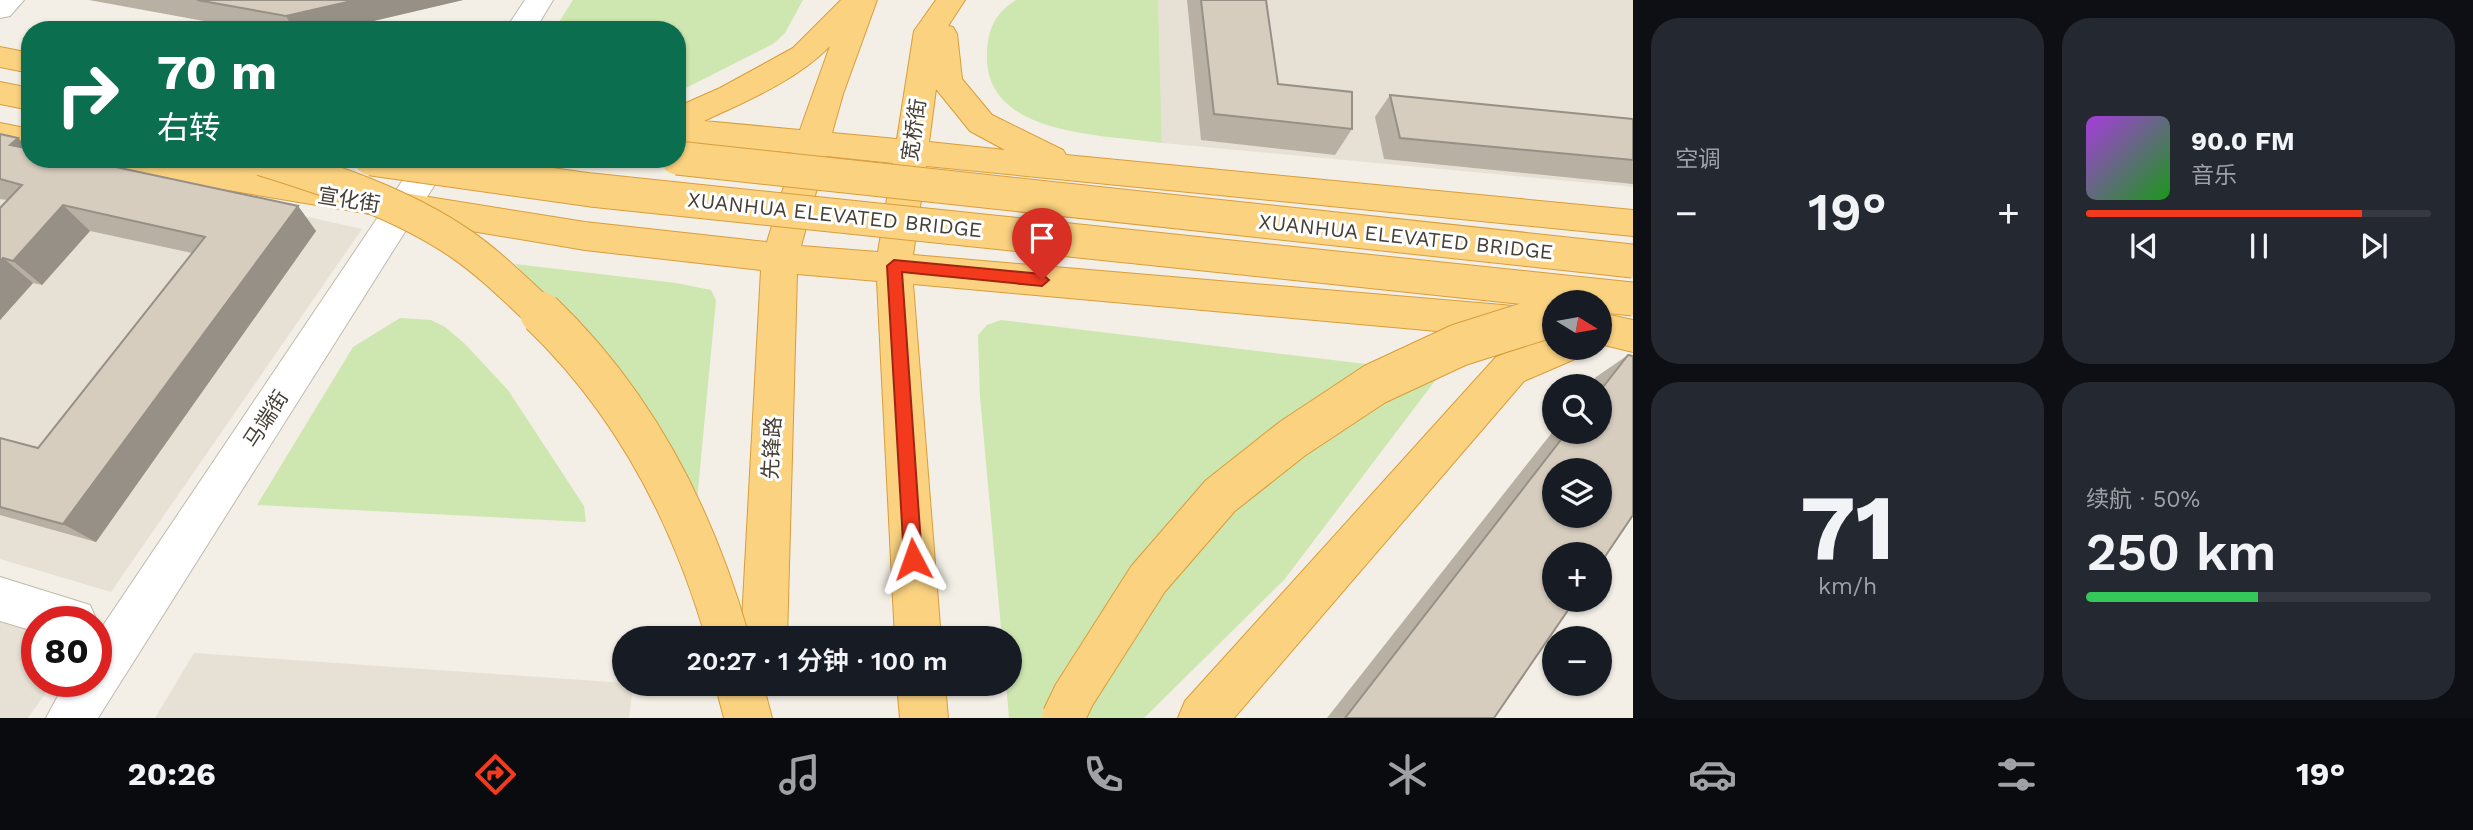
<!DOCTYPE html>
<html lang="zh">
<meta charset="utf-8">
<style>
:root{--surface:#171b24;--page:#242831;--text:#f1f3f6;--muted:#9ea1a6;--line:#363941;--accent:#f43a1c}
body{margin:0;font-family:"Work Sans","Noto Sans SC",sans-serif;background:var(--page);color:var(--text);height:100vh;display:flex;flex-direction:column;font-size:26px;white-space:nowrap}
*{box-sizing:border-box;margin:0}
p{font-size:23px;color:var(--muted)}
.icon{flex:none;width:38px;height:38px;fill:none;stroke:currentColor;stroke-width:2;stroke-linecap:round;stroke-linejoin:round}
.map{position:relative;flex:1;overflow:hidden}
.side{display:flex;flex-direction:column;gap:18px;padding:18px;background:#0d0f14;width:840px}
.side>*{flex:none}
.guide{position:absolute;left:21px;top:21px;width:665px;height:147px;border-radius:28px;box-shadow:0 2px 5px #0004;background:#0b6e4f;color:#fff;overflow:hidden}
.needle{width:46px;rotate:101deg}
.buttons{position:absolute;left:1542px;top:290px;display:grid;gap:14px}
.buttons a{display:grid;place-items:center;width:70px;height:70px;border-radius:50%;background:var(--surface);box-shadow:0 2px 5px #0004;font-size:35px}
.speed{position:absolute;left:21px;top:606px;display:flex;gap:14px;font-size:35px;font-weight:700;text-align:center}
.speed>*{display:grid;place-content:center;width:91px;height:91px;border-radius:50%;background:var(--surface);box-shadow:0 2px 5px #0004;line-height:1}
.speed .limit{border:10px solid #d22;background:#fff;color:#111}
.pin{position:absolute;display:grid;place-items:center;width:60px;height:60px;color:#fff;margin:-72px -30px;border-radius:50% 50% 50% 0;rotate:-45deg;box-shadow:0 0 7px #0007}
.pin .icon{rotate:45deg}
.me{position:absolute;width:77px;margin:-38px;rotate:356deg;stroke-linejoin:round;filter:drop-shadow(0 0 5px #0008)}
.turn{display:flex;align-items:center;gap:24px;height:147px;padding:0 21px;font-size:32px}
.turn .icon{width:91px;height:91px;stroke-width:2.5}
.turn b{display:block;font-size:49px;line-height:60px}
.big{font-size:52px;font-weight:600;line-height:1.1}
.side .widget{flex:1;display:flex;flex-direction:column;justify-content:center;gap:10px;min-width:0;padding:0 24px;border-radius:28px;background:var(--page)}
.side .dial{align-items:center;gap:0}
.dial b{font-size:91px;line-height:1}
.song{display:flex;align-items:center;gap:21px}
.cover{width:84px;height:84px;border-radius:10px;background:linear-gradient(135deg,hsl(280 70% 55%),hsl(120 70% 35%))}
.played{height:7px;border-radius:4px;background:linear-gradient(90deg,var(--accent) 80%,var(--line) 80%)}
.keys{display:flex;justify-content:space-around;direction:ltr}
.heat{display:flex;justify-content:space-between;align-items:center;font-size:38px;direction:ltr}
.charge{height:10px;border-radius:5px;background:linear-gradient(90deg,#34c759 50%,var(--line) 0)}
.side .tiles{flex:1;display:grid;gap:18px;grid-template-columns:repeat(2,1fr)}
.trip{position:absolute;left:612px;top:626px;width:410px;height:70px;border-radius:35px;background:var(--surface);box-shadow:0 2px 5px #0004;font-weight:600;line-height:70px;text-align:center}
.tabs{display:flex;height:112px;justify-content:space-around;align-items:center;background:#090b0e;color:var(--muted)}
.tabs .icon{width:49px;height:49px}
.tabs .active{color:var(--accent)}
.tabs b{font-size:32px;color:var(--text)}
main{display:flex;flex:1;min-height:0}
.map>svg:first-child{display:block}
.residential{fill:#e6e1d4}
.green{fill:#cee6b0}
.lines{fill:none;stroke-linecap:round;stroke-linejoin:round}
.tertiary-casing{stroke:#c1b9ac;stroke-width:2}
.trunk-casing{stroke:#d99d3a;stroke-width:2}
.tertiary{fill:#fff;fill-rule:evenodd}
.trunk{fill:#fad280;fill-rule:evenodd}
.trunk-bridge-far1-casing{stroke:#d99d3a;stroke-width:35;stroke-linecap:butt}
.trunk-bridge-casing{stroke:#d99d3a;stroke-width:44;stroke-linecap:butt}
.trunk-bridge-far1{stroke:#fad280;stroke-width:33}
.trunk-bridge{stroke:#fad280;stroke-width:42}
.wall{fill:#b9b0a4;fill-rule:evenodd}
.shaded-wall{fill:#969086}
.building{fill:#d7cdbf;stroke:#969086;stroke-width:2;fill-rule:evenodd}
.route{fill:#f43a1c;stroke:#9f2612;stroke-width:2}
.labels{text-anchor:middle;stroke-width:6;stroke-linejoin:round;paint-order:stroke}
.street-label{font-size:21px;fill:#453f36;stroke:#fff}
</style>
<main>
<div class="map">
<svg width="1633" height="718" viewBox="0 0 1633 718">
<rect width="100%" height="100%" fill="#f3efe6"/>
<path class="residential" d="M1158 0H1633V187L1162 143Z
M0 148 30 159H50L362 229 111 592 0 559Z
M0 621 37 632V681H54L28 718H0Z
M194 653 625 683 633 684 629 718H155Z"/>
<path class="green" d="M573 0H803L785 33 773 44 680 91H677V30H554Z
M1016 0H1158L1162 143C1103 134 983 137 987 53 988 29 995 13 1016 0Z
M515 264 676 283 711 290 716 300 696 511 613 372Z
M400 318 431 320 445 327 464 343 508 390 584 506 586 522 257 505 353 347Z
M1001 320 1441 373 1284 580 1144 718H1009L1006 684H1010V639H1002L980 397 978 335 987 325Z"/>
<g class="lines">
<defs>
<path id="tertiary" d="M0 0H24L10 16 0 18Z
M525 0H553L535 30H505Z
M417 159H451L98 718H46L66 681H96V636Z
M0 577 90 605 97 621 96 622 37 621V632L0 621Z"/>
<path id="trunk" d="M841 0H877L843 94 832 133 897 139 914 31 936 0H965L948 26 953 27 957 34 962 79 992 115 1063 150 1066 155 1633 210V236L926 166 913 255 1526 307 1539 312 1545 323 1539 334 1526 339 913 284 941 639H895L877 281 797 274 787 639H741L761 270 585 250 114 171 102 168 98 159H191L585 222 767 242 794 153 677 142V107L720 88 793 48ZM830 46 800 130 704 121C747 101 797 80 830 46ZM936 89 970 131 1005 150 929 142ZM826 156 893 163 878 252 801 246Z
M0 47 30 53V73L0 67Z
M0 82 30 88V110L0 104Z
M0 123 30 129V153L0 147Z
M1600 313 1633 320V352L1600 344Z
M1554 334V348H1580L1575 359 1524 381 1234 718H1178L1185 701 1496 357Z
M715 684H763L772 718H724Z
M897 684H945L948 718H900Z"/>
</defs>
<use href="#tertiary" class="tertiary-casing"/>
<use href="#trunk" class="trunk-casing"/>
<use href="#tertiary" class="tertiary"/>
<use href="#trunk" class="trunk"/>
<defs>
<path id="trunk-bridge-far1" d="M677 158 1633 261
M262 159C330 180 401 203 461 244 490 264 516 290 543 315
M371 159 591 190 1633 299"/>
<path id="trunk-bridge" d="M541 313C634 402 693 516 728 639
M1063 718 1074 695 1148 579 1220 496 1292 439 1375 384 1459 345 1554 315"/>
</defs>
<use href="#trunk-bridge-far1" class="trunk-bridge-far1-casing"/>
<use href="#trunk-bridge" class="trunk-bridge-casing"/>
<use href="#trunk-bridge-far1" class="trunk-bridge-far1"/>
<use href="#trunk-bridge" class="trunk-bridge"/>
</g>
<path class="wall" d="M89 0H463L335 30H253Z
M1187 0H1266L1278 84 1352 129 1335 155 1201 140Z
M1390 95 1633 119V184L1384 159 1375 117Z
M0 134 18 138 30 149 298 206 316 231 96 542 0 515V438L38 448 192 253 90 231 42 285 33 283 0 320 7 200 0 199Z
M1628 355 1633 356V515L1600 564V555H1554V600H1575L1494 718H1327L1554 430V432H1600V387H1588L1596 377ZM1554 471H1600V516H1554Z"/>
<path class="shaded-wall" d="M356 0H463L335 30H294L286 16Z
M18 138 30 150 10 145Z
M63 205 90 231 42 285 13 261Z
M298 206 316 231 96 542 63 524Z
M3 258 33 283 0 320V262Z"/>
<path class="building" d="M197 0H356L286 16Z
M1201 0H1266L1278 84 1352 92V129L1214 114Z
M1390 95 1633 119V160L1400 138Z
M0 134 18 138 10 145 30 149V159H78L298 206 63 524 0 507V438L38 448 205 237 63 205 13 261 3 258 0 262V208L22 185 0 179Z
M1628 355 1633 356V515L1600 564V555H1554V600H1575L1494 718H1345L1567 432H1600V391ZM1554 471H1600V516H1554Z"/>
<path class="route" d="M894 260 1042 274 1049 280 1042 286 902 272 922 559 920 565 913 568 907 565 904 559 887 266Z"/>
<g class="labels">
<g class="street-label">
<text transform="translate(914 130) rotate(-82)" y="7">宽桥街</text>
<text transform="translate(349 200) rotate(9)" y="7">宣化街</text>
<text transform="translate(835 215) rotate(6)" y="7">XUANHUA ELEVATED BRIDGE</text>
<text transform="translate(1406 237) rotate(6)" y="7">XUANHUA ELEVATED BRIDGE</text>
<text transform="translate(266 419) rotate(-57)" y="7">马端街</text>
<text transform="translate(772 448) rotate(-87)" y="7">先锋路</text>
</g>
</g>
</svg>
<div class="buttons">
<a><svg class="needle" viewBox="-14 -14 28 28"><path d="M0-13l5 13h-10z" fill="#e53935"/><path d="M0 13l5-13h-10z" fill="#9ea1a6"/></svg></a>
<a><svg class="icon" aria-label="search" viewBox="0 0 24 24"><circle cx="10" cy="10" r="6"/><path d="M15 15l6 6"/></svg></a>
<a><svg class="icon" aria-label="layers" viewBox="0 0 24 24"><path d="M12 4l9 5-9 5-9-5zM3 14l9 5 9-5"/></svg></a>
<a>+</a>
<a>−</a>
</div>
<div class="speed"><div class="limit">80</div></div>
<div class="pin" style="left:1042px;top:280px;background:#d93025"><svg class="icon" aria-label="arrive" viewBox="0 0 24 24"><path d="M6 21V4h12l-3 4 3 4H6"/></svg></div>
<svg class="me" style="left:913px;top:559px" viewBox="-20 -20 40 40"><path d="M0-17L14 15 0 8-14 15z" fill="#f43a1c" stroke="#fff" stroke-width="4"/></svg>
<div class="trip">20:27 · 1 分钟 · 100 m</div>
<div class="guide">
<div class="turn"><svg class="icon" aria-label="right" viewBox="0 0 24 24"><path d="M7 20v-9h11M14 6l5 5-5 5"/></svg><div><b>70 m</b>右转</div></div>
</div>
</div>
<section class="side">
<div class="tiles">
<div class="widget"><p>空调</p>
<div class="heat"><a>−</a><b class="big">19°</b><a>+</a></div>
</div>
<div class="widget">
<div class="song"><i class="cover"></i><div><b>90.0 FM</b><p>音乐</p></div></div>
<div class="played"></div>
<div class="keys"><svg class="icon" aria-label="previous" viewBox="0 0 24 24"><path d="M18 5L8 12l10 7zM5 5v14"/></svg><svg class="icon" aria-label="pause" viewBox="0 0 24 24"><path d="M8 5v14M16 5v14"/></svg><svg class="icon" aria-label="next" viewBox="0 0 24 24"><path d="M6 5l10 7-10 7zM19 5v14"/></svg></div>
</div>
<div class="widget dial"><b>71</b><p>km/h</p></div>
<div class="widget"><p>续航 · 50%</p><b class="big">250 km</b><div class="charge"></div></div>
</div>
</section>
</main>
<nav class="tabs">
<b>20:26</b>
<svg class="icon active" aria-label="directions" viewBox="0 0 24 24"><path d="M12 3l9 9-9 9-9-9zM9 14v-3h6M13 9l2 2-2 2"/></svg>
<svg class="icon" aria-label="music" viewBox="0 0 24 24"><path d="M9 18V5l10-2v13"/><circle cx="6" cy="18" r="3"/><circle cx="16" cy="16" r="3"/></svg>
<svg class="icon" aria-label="phone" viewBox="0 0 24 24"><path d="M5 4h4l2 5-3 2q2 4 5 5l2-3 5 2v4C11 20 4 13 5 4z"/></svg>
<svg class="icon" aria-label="climate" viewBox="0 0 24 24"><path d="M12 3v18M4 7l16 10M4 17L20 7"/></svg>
<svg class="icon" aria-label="car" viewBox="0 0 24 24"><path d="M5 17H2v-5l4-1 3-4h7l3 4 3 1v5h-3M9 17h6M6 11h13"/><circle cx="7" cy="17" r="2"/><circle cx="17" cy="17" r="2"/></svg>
<svg class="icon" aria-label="filters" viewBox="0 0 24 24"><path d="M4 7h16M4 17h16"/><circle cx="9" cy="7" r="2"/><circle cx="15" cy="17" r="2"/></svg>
<b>19°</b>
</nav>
